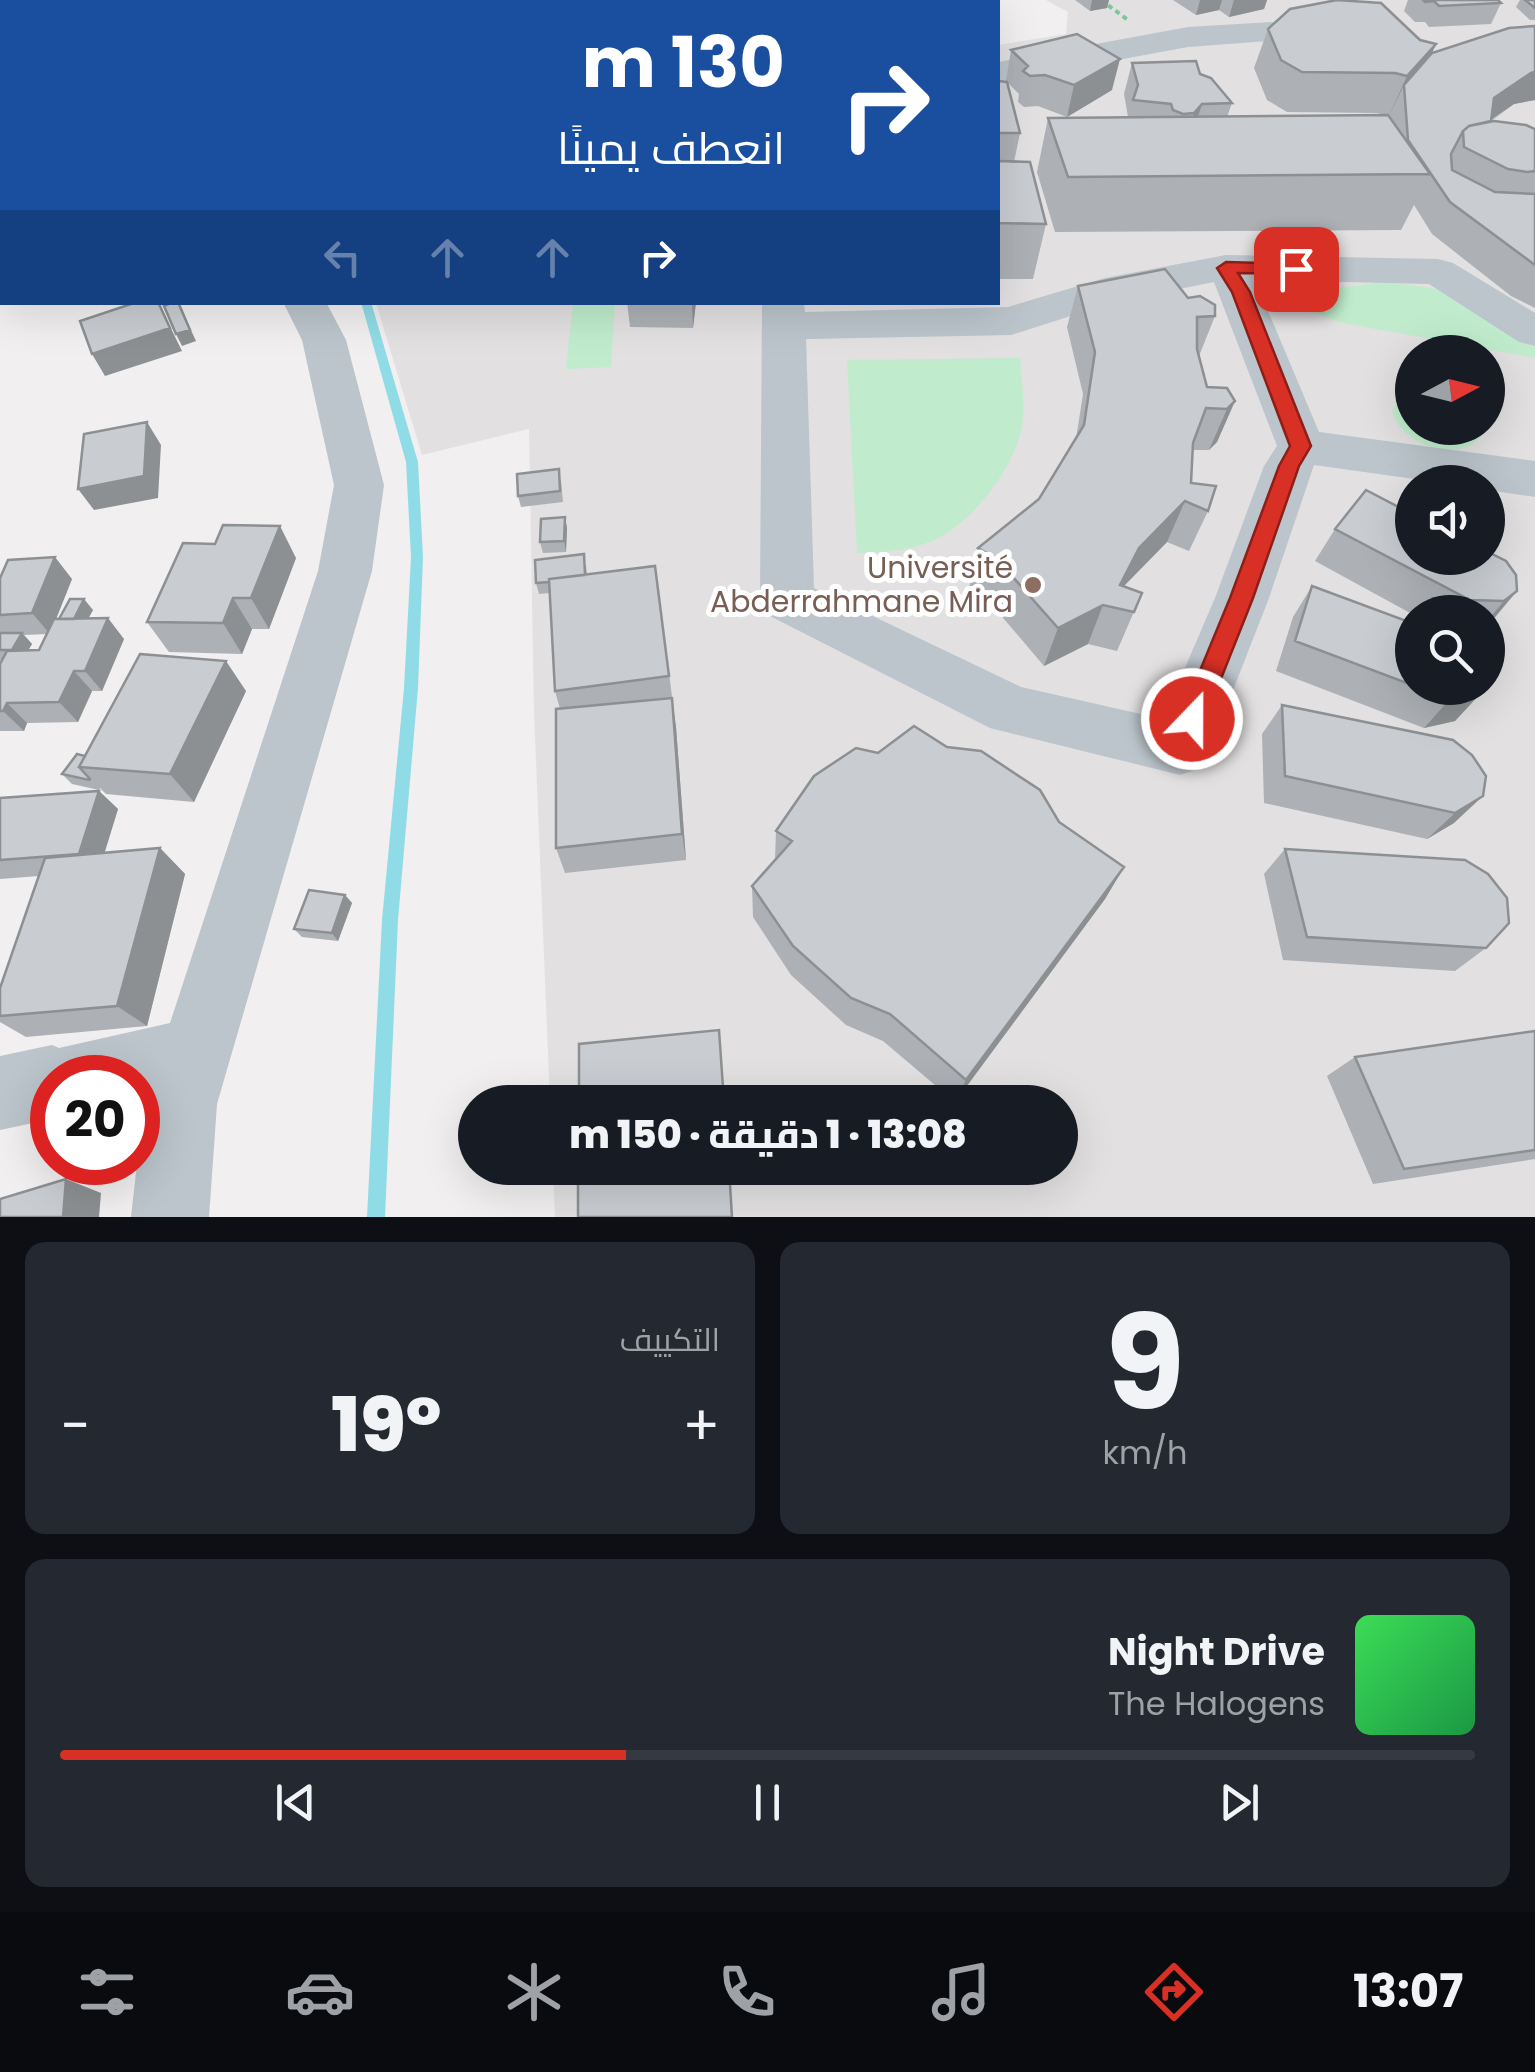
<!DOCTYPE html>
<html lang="ar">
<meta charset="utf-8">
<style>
:root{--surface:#171b24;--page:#242831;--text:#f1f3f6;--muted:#9ea1a6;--line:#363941;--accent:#d93025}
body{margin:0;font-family:Poppins,Cairo,sans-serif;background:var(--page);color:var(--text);direction:rtl;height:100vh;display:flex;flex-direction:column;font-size:38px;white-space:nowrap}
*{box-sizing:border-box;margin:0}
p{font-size:32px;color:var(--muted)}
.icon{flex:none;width:55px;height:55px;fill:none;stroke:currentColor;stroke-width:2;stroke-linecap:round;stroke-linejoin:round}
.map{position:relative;height:1217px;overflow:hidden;direction:ltr}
.drawer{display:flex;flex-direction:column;gap:25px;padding:25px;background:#0d0f14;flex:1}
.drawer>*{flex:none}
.banner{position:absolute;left:0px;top:0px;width:1000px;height:305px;box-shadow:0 10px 40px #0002;direction:rtl;background:#1a4fa0;color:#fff;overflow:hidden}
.needle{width:65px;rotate:83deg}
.buttons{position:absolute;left:1395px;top:335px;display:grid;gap:20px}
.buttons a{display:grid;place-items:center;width:110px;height:110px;border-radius:50%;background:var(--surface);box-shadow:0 10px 40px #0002;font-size:50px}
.speed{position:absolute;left:30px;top:1055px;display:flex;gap:20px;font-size:50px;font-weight:700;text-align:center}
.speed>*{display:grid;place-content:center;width:130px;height:130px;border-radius:50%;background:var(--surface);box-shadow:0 10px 40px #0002;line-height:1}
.speed .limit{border:15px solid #d22;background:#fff;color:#111}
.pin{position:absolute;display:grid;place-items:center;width:85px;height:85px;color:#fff;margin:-42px;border-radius:20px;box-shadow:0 5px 15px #0006}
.me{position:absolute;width:110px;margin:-55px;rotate:22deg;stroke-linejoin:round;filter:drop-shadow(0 0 8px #0008)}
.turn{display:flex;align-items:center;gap:35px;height:210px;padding:0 50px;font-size:45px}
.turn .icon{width:130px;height:130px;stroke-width:2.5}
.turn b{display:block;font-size:70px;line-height:85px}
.lanes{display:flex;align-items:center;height:95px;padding:0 50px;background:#0003;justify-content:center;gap:50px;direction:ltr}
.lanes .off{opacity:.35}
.big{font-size:75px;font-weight:800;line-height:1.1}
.drawer .widget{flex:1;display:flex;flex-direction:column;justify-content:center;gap:15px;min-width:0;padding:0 35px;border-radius:20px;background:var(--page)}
.drawer .dial{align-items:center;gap:0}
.dial b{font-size:130px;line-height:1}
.song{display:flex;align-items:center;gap:30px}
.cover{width:120px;height:120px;border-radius:15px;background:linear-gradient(135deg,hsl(130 70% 55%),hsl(140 70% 35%))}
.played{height:10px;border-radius:5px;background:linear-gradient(90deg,var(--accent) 40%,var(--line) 40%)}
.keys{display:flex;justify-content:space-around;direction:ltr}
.heat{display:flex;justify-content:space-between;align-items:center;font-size:55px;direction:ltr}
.drawer .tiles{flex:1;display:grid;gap:25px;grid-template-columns:1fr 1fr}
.widget:last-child{grid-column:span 2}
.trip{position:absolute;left:458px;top:1085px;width:620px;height:100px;border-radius:50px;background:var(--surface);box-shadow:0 10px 40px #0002;font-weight:800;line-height:100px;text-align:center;direction:rtl}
.tab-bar{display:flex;height:160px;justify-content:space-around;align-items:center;background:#090b0e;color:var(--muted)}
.tab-bar .icon{width:70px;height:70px}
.tab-bar .selected{color:var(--accent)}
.tab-bar b{font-size:45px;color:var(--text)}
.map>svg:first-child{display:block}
.education{fill:#e2e0e0;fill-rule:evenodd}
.green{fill:#c0eccd}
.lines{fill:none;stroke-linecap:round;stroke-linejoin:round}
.stream{fill:#90dce6;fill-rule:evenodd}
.path{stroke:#7ac89a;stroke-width:4;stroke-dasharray:5 4;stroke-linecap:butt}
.minor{fill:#bbc5cb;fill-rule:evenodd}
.wall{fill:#adb0b4;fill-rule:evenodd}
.shaded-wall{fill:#8d9092}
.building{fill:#c9cdd1;stroke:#8d9092;stroke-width:2.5}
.route{fill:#d93025;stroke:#8d1f18;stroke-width:2.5}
.education-dot{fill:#8d6e63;stroke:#fff;stroke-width:4}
.labels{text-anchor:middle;stroke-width:10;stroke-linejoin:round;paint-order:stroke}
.education-label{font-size:30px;fill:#785e54;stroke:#fff;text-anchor:end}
</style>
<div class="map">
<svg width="1535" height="1217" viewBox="0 0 1535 1217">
<rect width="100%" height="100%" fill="#f1efef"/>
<path class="education" d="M1046 0H1535V1217H555L553 1168H1060V1102H550L534 712 529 429 422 455 376 303 998 302V45L1066 34 1068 12ZM1412 352H1488V428H1412ZM1412 482H1488V558H1412ZM1412 612H1488V688H1412Z"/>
<path class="green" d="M1384 282 1439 289 1535 347V358L1343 323 1270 297Z
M573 303H615L611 367 566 369Z
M1020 358C1021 379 1026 406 1022 427 1013 469 976 517 940 537 915 551 884 552 857 553L847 360Z
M1412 393V428H1482V436C1458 465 1399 444 1392 410L1403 396Z"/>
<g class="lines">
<path class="stream" d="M238 0H246L247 2H240Z
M361 302H371L418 462 423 557 418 688 398 920 385 1217H367L382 920 404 688 411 557 406 462Z"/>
<path class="path" d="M1101 0 1128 20"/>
<path class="minor" d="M1341 18 1352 21 1357 28 1352 35 1188 47 998 82V62L1188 27Z
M0 70H2V91H0Z
M1226 255 1438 259 1453 263 1535 313V346L1519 342 1429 284 1255 280 1319 432 1535 461V497L1488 490V482H1436L1314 465 1269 598 1210 749 1201 768 1180 775 990 728 768 615 760 600 762 302H804L805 312 1008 307 1105 278ZM1214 282 1277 446 1264 466 1215 598 1163 719 1021 687 814 588 806 339 1011 335 1114 302Z
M283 302H326L346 340 384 485 372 571 217 1104 209 1217H131L144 1101 138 1102V1078H52V1119L0 1130V1056L52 1045 59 1048 170 1023 318 571 334 485 302 340Z"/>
</g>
<path class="wall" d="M1075 0H1109L1107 8 1090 11Z
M1173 0H1267L1264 9 1229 17 1219 10 1196 15Z
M1408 0H1498L1501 3 1491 24 1429 27 1425 22H1415L1404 11Z
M1520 0H1535V20H1530L1516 7Z
M1535 26V100L1514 104 1491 121 1535 129V308L1511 296 1432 234 1414 205 1401 230 1055 232 1037 172 1048 118 1128 117 1124 94 1132 63 1200 74 1232 103 1227 117 1386 115 1377 113 1287 112 1267 100 1254 68 1268 29 1420 40 1436 44 1432 53Z
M1011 50 1112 90 1067 117 1038 106 1024 107 1018 102 1019 94 1007 82 1020 133 1014 162 1046 224 1033 279H998V81H1006Z
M1078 286 1188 298 1215 316 1199 356 1207 387 1235 401 1217 442 1209 450H1192L1191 483 1208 511 1189 551 1167 542 1124 586 1142 593 1117 651 1088 644 1044 666 987 599 969 588 978 548 1039 499 1076 439 1083 394 1067 327Z
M627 302H696L693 328 630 327Z
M561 480 563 502 521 507 518 496Z
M565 517 567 528 566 552 543 553 540 542Z
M1335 529 1517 591 1488 624V612L1412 614 1315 561Z
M215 544 296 558 269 629H252L242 654 169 652 147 622Z
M586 565 587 575 655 566 676 727 686 860 565 873 556 848 560 709 555 691 550 593 539 594 536 583Z
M0 578 72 579 56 619 93 610 88 618 124 639 102 691H92L78 722 27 723 24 731H0V664L2 660H0ZM47 634 39 650H28L32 644 24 635Z
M1312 586 1412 623V688H1485L1455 721 1424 728 1276 671 1293 617Z
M246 691 194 802 106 794 100 788 99 790 72 784 62 774 85 756Z
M1282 705 1472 755 1454 823 1427 839 1264 803 1262 734Z
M99 791 118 809 104 853 160 848 185 874 147 1026 26 1037 0 1022V1016L39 876 0 879V798Z
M1059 822 1124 867 1105 899 955 1102 883 1041 846 1025 791 975 753 917 752 886 775 859 776 831Z
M1285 849 1486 948 1455 971 1283 960 1264 874Z
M345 895 352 903 338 941 302 937 294 929Z
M1535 1031V1159L1373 1184 1327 1076 1355 1057Z"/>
<path class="shaded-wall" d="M29 0H118L110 2H30Z
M1092 0H1109L1107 8 1090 11Z
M1200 0H1222L1219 10 1196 15Z
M1234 0H1267L1264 9 1229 17Z
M1436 44 1418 84 1404 85 1389 116 1407 76Z
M1120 59 1112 90 1067 117 1074 85Z
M1535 72V100L1514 104 1477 129 1494 98 1531 73Z
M1202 104 1192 136 1184 144 1194 113Z
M0 172 2 177V198L0 200Z
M158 302 182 351 105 376 92 354Z
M692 302H696L693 328Z
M183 313 196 341 182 346 176 334Z
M1235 401 1217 442 1209 450 1227 409Z
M147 422 161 445 158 498 94 510 78 489Z
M1185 501 1167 542 1122 588 1120 585 1139 548Z
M565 517 567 528 566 552 564 541Z
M280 526 296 558 269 629 251 598Z
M55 557 72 579 50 634 32 613Z
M1517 591 1491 622 1488 624V620L1504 601Z
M233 598 252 629 242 654 223 623Z
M84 599 93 610 80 634 71 623Z
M1103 605 1088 644 1044 666 1058 628Z
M108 618 124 639 102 691 85 671Z
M22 633 32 644 22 661 12 650Z
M226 661 246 691 194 802 170 774Z
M74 671 92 691 78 722 59 702Z
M1482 692 1455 721 1424 728 1450 699Z
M672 698 676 727 686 860 682 834Z
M7 703 27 723 24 731 3 711Z
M99 791 118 809 99 871 79 854Z
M1483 796 1454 823 1427 839 1455 813Z
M160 848 185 874 147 1026 117 1006Z
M1124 867 1105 899 955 1102 966 1080Z
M345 895 352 903 338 941 332 933Z
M66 1179 101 1193 99 1217H63Z"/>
<path class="building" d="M116 0H139L143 2H109Z
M292 0H323L312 2H294Z
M1337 0 1381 3 1420 40 1436 44 1407 76 1395 73 1302 72 1281 60 1268 29 1290 9Z
M1423 0H1498L1501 3 1439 6 1434 1 1425 2Z
M1525 0H1535V8Z
M1535 26V72L1531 73 1494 98 1491 121 1469 126 1463 131 1451 154 1452 170 1495 192 1535 194V265L1450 202 1408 140 1404 85 1432 53 1509 28Z
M1077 34 1120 59 1074 85 1045 75 1030 76 1023 71 1028 66 1011 50Z
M1196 61 1200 74 1211 78 1232 103 1202 104 1194 113 1183 114 1173 110 1171 104 1133 100 1138 85 1132 63Z
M998 81 1007 82 1020 133H998Z
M1388 115 1430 174 1068 177 1048 118Z
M1494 121 1526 125 1535 129V171L1527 172 1508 169 1464 147 1463 131 1469 126Z
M998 161 1030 162 1046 224 998 223Z
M1165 269 1188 298 1200 296 1215 305V316L1197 317V349L1207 387 1227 388 1235 401 1227 409 1206 408 1193 443 1191 483 1216 486 1208 511 1185 501 1139 548 1120 585 1142 593 1134 612 1103 605 1058 628 997 559 978 548 1039 499 1084 425 1095 352 1078 286Z
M137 302H158L170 328 92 354 80 321Z
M173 302H178L190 330 176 334 164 306Z
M147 422 144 476 78 489 84 434Z
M559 469 560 491 518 496 517 474Z
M1366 490 1412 514V558H1488V552L1506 561 1516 575 1517 591 1504 601 1470 600 1335 529Z
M565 517 564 541 540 542 541 519Z
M223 525 280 526 251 598H233L223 623 147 622 183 543 215 544Z
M584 554 585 575 549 579V582L536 583 535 560Z
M55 557 32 613 0 615V578L8 560Z
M655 566 669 676 555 691 549 579Z
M1312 586 1412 623V685L1295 641Z
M70 599H84L74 619H59Z
M108 618 85 671H74L59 702 7 703 3 711H0V664L7 651 39 650 54 619Z
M0 633H22L12 650H0Z
M140 654 226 661 170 774 79 767Z
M1488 667 1491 678 1488 684Z
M1419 688H1485L1482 692 1450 699Z
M672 698 682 834 556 848V709Z
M1282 705 1453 740 1472 755 1486 776 1483 796 1455 813 1285 776Z
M914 726 947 747 981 751 1040 790 1059 822 1124 867 966 1080 890 1014 851 998 793 946 752 886 792 841 776 831 814 776 856 748 878 753Z
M77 754 85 756 79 767 90 779 89 780 62 774Z
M99 791 79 854 0 860V798Z
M160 848 117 1006 0 1016V988L45 858Z
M1285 849 1465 860 1488 874 1507 898 1509 923 1486 948 1307 937Z
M309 890 345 895 332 933 294 929Z
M719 1030 724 1102H579V1044Z
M1535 1031V1150L1404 1169 1355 1057Z
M578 1168H729L732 1217H578Z
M66 1179 63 1217H0V1199Z"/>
<path class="route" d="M1226 262 1296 264 1305 269 1296 274 1238 273 1250 292 1311 446 1299 466 1253 598 1205 719 1201 726 1192 729 1184 726 1180 719 1230 598 1279 466 1290 446 1232 292 1217 268Z"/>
<circle class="education-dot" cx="1033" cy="585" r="10"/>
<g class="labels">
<g class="education-label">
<text x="1013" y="578">Université<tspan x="1013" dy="34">Abderrahmane Mira</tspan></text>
</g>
</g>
</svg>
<div class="buttons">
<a><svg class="needle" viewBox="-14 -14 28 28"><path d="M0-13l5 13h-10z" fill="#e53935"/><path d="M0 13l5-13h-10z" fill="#9ea1a6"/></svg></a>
<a><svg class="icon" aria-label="sound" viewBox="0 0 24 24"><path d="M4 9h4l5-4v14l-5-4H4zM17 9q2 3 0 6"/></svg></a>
<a><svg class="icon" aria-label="search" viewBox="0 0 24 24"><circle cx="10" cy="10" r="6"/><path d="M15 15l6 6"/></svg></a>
</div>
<div class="speed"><div class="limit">20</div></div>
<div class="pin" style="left:1296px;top:269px;background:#d93025"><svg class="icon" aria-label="arrive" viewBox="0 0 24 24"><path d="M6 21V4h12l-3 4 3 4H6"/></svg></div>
<svg class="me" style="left:1192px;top:719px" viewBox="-20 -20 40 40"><circle r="17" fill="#d93025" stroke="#fff" stroke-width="3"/><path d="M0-11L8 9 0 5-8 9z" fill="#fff"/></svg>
<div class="trip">13:08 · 1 دقيقة · 150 m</div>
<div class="banner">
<div class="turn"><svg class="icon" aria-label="right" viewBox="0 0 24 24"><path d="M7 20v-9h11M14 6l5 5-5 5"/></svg><div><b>130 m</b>انعطف يمينًا</div></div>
<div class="lanes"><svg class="icon off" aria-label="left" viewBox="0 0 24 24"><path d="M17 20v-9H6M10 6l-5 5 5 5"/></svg><svg class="icon off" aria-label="ahead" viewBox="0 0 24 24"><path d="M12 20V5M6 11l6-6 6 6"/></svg><svg class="icon off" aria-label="ahead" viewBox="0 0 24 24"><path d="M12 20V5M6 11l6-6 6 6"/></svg><svg class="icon" aria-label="right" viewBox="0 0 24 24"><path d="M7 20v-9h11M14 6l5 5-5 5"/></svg></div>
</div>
</div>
<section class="drawer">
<div class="tiles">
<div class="widget dial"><b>9</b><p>km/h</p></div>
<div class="widget"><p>التكييف</p>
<div class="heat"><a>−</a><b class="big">19°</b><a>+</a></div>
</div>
<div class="widget">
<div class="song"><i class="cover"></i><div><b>Night Drive</b><p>The Halogens</p></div></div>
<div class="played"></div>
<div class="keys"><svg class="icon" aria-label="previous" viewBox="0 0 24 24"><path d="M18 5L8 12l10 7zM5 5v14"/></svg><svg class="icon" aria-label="pause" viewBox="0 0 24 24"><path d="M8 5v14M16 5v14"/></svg><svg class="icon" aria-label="next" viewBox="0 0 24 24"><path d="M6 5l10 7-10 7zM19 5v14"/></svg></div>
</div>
</div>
</section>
<nav class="tab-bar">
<b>13:07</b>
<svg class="icon selected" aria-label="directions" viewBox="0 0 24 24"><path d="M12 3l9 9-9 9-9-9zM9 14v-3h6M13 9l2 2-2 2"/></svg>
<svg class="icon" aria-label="music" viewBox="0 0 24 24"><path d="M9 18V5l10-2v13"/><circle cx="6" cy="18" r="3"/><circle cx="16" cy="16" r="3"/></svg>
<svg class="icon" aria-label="phone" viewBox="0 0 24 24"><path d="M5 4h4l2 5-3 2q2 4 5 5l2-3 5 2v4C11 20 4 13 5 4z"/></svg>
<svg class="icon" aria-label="climate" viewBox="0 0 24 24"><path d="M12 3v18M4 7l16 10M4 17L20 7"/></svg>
<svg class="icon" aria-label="car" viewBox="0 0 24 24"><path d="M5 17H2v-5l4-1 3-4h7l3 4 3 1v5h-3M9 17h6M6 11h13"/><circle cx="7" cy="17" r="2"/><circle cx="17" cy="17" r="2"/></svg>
<svg class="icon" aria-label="filters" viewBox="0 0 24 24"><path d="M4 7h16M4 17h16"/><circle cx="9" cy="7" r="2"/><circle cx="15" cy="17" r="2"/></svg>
</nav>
